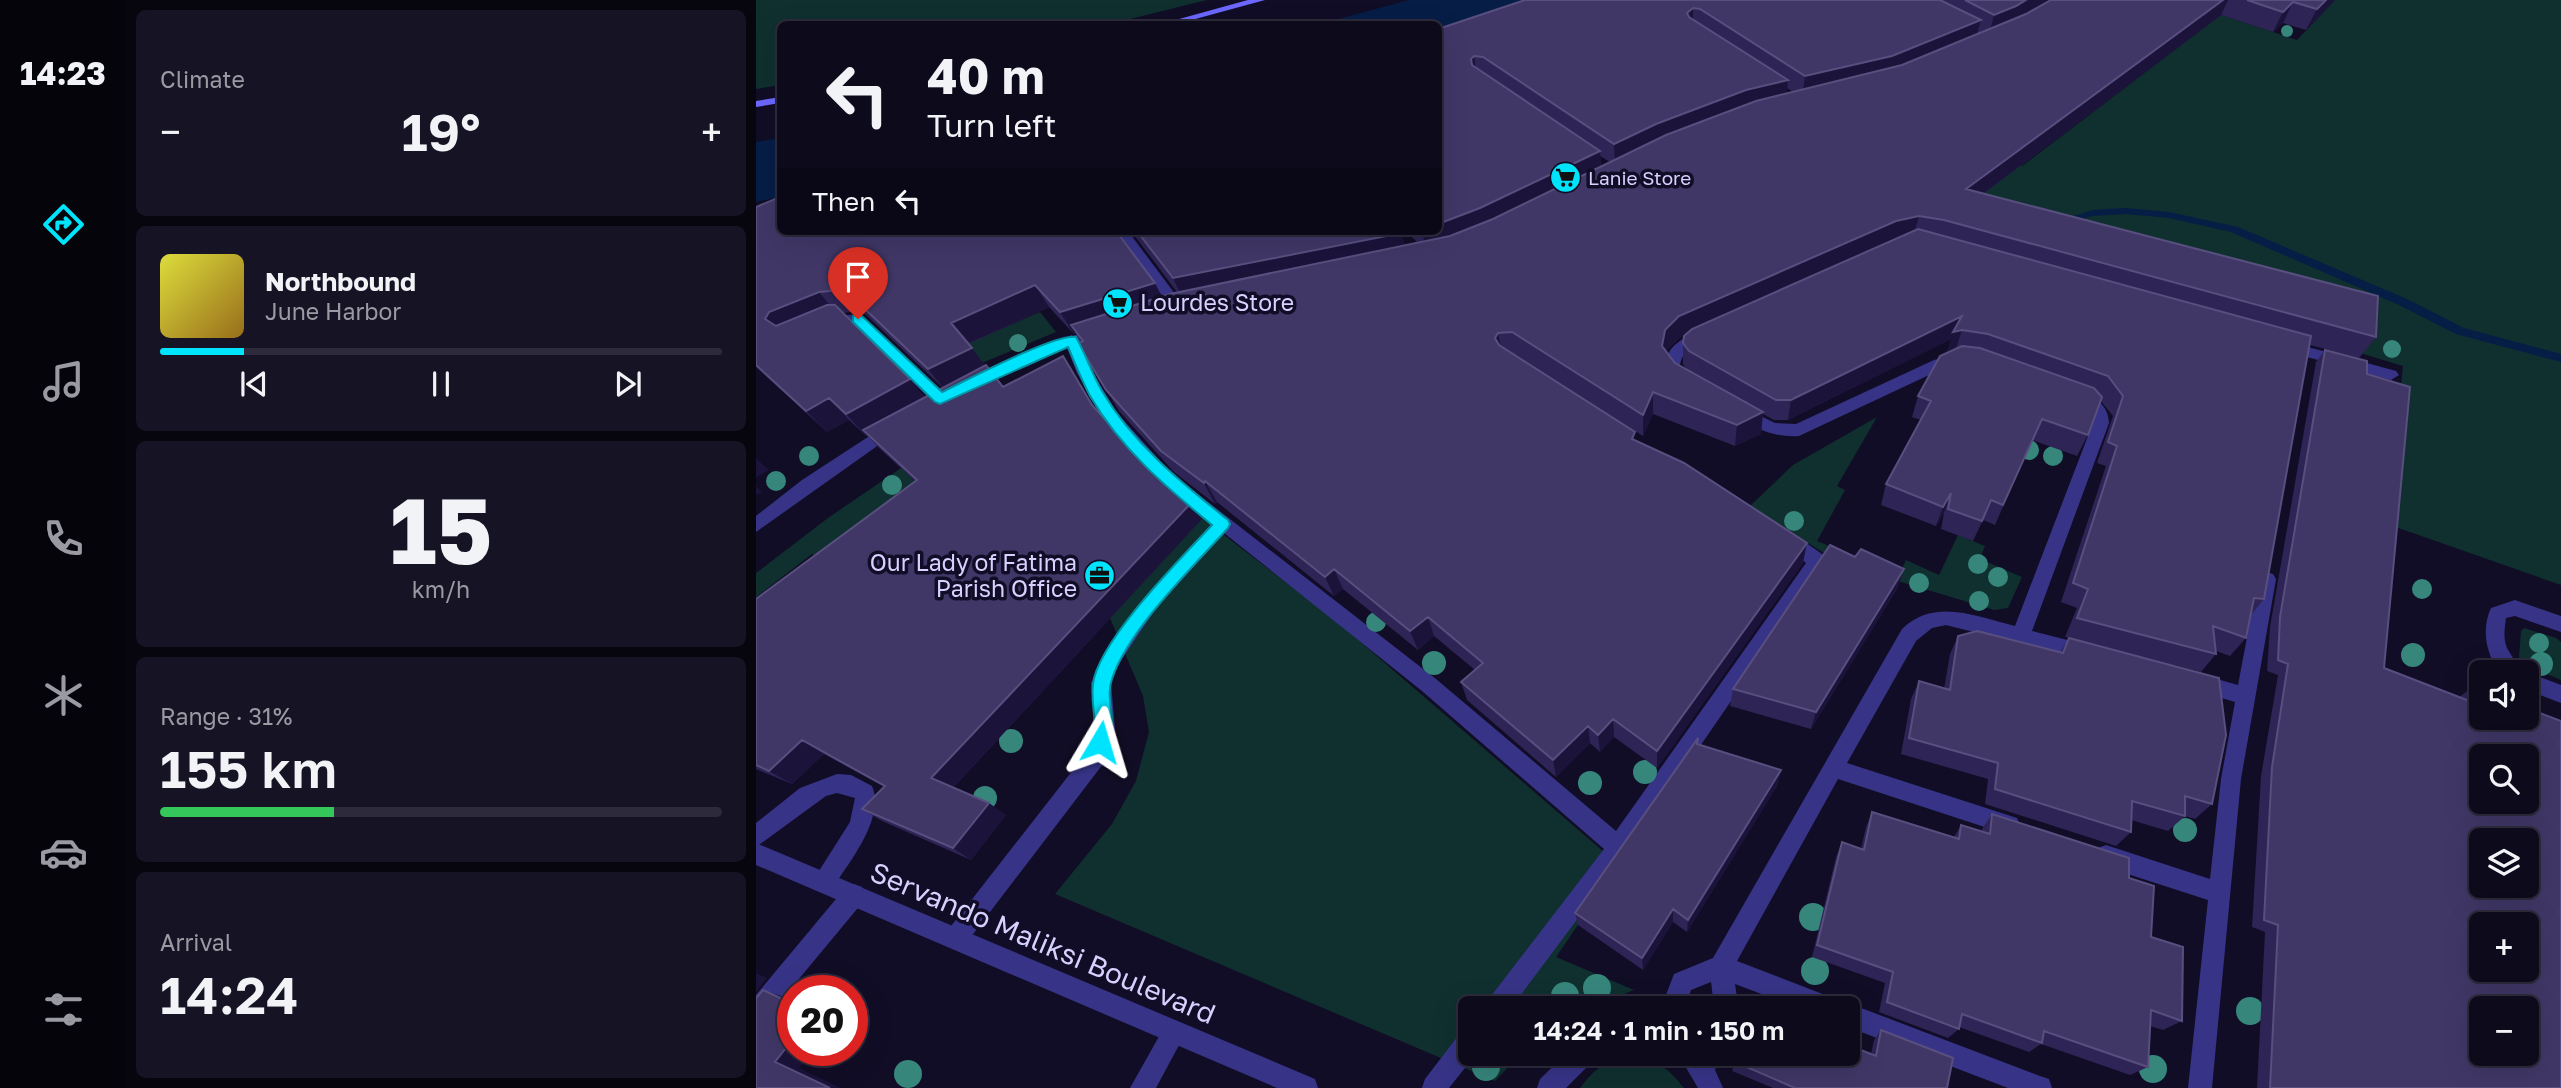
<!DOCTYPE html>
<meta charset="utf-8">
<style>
:root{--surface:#0d0a1c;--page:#161325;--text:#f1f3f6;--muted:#9a9aa3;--line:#2d2b3b;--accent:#00e3fc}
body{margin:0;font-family:"Golos Text",sans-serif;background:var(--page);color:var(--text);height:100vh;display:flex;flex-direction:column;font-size:26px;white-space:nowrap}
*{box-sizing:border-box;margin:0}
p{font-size:23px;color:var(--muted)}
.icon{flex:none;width:38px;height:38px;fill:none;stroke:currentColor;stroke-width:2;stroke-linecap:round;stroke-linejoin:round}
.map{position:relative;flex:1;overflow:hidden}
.details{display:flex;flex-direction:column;gap:10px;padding:10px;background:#07060f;width:630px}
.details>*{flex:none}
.top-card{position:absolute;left:21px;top:21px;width:665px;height:214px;border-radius:10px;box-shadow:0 7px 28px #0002,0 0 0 2px var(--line);background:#0d0a1c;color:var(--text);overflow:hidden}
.tools{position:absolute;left:1713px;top:660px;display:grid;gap:14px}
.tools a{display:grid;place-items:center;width:70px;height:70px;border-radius:10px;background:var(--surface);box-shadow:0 7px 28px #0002,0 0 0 2px var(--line);font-size:35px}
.speed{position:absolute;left:21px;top:975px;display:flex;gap:14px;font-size:35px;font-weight:700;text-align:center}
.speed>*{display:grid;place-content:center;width:91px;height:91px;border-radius:50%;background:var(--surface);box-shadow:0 7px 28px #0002,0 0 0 2px var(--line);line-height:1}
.speed .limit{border:10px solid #d22;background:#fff;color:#111}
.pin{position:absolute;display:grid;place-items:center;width:60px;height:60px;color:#fff;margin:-72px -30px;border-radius:50% 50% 50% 0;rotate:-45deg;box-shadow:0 0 7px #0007}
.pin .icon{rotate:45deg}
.me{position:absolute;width:77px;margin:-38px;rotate:7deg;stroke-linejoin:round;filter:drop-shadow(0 0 5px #0008)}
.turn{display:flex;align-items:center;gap:24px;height:147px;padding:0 35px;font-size:32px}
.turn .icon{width:91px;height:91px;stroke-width:2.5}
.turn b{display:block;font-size:49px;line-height:60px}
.then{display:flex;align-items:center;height:66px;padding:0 35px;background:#0003;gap:14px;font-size:26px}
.big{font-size:52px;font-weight:600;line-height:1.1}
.details .card{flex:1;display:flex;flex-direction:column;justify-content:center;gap:10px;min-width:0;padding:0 24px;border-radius:10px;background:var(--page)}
.details .dial{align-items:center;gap:0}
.dial b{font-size:91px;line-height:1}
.song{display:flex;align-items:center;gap:21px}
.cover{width:84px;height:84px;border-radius:10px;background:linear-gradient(135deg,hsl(60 70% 55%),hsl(40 70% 35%))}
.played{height:7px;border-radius:4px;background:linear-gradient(90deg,var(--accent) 15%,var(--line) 15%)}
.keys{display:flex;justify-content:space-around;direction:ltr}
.heat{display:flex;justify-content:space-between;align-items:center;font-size:38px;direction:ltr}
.charge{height:10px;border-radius:5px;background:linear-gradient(90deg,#34c759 31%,var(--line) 0)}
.trip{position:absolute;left:702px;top:996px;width:402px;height:70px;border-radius:10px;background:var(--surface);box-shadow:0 7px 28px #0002,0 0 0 2px var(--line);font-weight:600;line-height:70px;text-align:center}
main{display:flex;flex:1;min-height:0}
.menu{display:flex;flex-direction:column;width:126px;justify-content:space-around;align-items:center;background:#05040b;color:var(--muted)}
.menu .icon{width:49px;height:49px}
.menu .active{color:var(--accent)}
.menu b{font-size:32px;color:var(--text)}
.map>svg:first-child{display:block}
.green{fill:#0f302f}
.water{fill:#061d46}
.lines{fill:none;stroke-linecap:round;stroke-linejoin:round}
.stream{fill:#061d46;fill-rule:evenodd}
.service{fill:#373488;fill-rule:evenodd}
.minor{fill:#373488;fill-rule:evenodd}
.tertiary{fill:#373488;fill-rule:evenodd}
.secondary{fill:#6c68ff;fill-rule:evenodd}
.tree{fill:#36867c}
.wall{fill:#2e2455;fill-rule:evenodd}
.shaded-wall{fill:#1b133a}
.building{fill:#403767;stroke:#584f7f;stroke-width:2;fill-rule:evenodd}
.route{fill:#00e3fc;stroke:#0094a4;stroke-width:2}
.labels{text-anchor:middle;stroke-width:7;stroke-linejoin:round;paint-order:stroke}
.far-poi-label{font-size:19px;fill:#d7d1ff;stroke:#110d26;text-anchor:start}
.poi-label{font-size:23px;fill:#d7d1ff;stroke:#110d26;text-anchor:start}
.near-street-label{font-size:28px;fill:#d7d1ff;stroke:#110d26}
</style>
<main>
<nav class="menu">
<b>14:23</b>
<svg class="icon active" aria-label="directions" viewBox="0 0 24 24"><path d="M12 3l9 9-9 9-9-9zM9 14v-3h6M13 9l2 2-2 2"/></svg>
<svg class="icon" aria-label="music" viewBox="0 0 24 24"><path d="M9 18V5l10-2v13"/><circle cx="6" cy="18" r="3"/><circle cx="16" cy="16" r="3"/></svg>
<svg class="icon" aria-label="phone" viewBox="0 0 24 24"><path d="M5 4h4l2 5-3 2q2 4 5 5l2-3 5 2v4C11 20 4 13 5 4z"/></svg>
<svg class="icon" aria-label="climate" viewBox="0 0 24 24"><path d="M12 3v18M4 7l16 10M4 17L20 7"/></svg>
<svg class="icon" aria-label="car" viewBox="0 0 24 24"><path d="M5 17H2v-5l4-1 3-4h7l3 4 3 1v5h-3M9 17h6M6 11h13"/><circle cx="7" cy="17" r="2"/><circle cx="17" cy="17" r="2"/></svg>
<svg class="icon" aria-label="filters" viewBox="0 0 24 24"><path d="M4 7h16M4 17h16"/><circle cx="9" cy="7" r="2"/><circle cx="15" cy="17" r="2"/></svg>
</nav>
<section class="details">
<div class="card"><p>Climate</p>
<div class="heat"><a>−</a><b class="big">19°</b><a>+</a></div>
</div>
<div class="card">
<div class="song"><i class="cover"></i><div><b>Northbound</b><p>June Harbor</p></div></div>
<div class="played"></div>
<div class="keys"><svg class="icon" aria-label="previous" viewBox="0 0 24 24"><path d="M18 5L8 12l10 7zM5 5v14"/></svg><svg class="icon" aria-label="pause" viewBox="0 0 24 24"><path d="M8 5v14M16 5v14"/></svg><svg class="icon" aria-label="next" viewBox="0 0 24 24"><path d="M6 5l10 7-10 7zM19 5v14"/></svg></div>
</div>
<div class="card dial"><b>15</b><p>km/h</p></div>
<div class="card"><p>Range · 31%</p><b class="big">155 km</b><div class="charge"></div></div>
<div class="card"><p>Arrival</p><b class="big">14:24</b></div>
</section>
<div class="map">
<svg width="1805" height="1088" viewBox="0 0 1805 1088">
<rect width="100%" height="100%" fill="#110d26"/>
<path class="green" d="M0 0H451L354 24H24V85L0 89Z
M1579 0H1805V585L1631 524 1647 366 1604 353 1203 211 1236 151 1266 166 1465 15 1541 40Z
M284 312 300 332 226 363 211 344Z
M1121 417 1081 486 1089 490 1061 541 1143 575 1150 560 1183 575 1202 535 1229 546 1224 559 1266 577 1252 608 1238 610 1099 568 1074 557 994 506 1037 465Z
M145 468 229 546 81 568 56 554 0 597V573L72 518Z
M433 508 579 620 863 865 800 957 878 990 834 1008H714V1054H765L739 1081 299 894 356 824 380 781 393 732 387 696 354 618 420 547Z
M1768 628 1800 638 1805 642V680L1765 663 1763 658 1765 631Z
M876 1055C900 1060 913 1068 928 1088H824C839 1068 851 1059 876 1055Z"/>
<path class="water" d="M653 0H797L683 36 682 24H564Z
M24 138V197L0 202V142Z"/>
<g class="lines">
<path class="stream" d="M1370 208 1413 212 1482 227 1651 299 1708 328 1805 354V362L1700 334 1643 305 1475 232 1413 218 1370 214 1337 216 1303 225 1298 222 1337 210Z"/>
<path class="service" d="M102 314 107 316 190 395 192 399 190 403H178L98 324H88L71 330 64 325 82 316Z
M466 517 472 519 475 524 472 529 401 607 362 665 355 683 359 728 347 764 208 946 200 949 192 946 189 938 192 930 331 752 339 728 335 683 347 655 389 597 460 519Z
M1759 600 1805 616V632L1759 616 1750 618C1745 651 1753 647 1765 672H1743C1730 653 1725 629 1735 608Z
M1771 672 1805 685V703L1771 690Z
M81 774 95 775 116 786C130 818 92 864 75 890L67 893 59 890 56 882 94 822 99 798 81 793 70 796 0 847V823L44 788Z"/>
<path class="minor" d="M358 231H372L428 306 430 309 428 312H418Z
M948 331 955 336C944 348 927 346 924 365L933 378 930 382H920L908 366C912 344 928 337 948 331Z
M315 335 322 340 337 373 361 413 416 474 680 679 860 831 1050 563 1024 543 1021 538 1024 533H1036L1066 554 1069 559 1065 570 870 854 755 1008H728L732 1000 848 849 666 691 404 482 349 421 321 373 308 340Z
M1530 341 1640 371 1643 375 1635 380 1525 350 1523 346Z
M1200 354 1208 359 1205 363 1188 368 1043 436C1020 438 1000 429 980 417L978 413 986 407 1019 423 1040 424 1178 360Z
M1323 392C1339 397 1352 404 1353 423L1276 631 1335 646 1337 652 1335 658 1328 660 1190 625 1176 628 1160 641 1091 763 1261 818 1264 825 1261 832 1253 835 1082 779 981 961 1082 1000 1085 1006 1092 1003 1284 1076 1293 1079 1296 1088H1252L1092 1027V1008H1043L979 984 981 998 978 1008H954L957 998 955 982 935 990 929 1008H905L918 974 957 958 1146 629C1179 597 1221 617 1259 626L1337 423 1336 413 1315 398Z
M1511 572 1517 574 1520 579 1485 779 1456 1088H1432L1452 900 1350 867 1342 864 1339 856 1342 848 1350 845 1454 879 1465 779 1479 702 1436 689 1433 683 1436 677 1443 674 1482 685 1502 579 1505 574Z
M98 884 106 887 109 895 106 903 8 1021 0 1025V995L90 887Z
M418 1020 426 1024 430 1032 400 1088H374L410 1024Z
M714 1029V1054H720L693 1088H666L669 1079 705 1032Z
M810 1054H838L835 1063 810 1088H781L784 1079Z
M922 1054H964L959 1070 967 1088H942Z"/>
<path class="tertiary" d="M344 326 351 331 349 334 271 364 219 388 214 389 206 384 209 380 261 356Z
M135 422 141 424 143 428 141 432 0 532V516L46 480Z
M0 843 559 1079 562 1088H521L0 865Z"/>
<path class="secondary" d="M492 0H509L421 24H405Z
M24 97V103L0 107V101Z"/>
</g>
<g class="tree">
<circle cx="1531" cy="31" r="6"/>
<circle cx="262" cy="343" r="9"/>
<circle cx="1636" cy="349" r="9"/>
<circle cx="1273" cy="450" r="10"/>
<circle cx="53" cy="456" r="10"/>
<circle cx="1297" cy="456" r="10"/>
<circle cx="20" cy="481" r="10"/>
<circle cx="136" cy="485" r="10"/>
<circle cx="1038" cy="521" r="10"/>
<circle cx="1222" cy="564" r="10"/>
<circle cx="1242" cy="577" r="10"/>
<circle cx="1163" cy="583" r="10"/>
<circle cx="1666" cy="589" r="10"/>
<circle cx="1223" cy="601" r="10"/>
<circle cx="620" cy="622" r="10"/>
<circle cx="1783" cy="643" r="10"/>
<circle cx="1657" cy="655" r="12"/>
<circle cx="678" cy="663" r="12"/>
<circle cx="1785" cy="664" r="12"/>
<circle cx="255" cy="741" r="12"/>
<circle cx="889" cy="772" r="12"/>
<circle cx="834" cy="783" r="12"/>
<circle cx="229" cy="798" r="12"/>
<circle cx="1429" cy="830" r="12"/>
<circle cx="1057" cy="917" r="14"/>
<circle cx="1059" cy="971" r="14"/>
<circle cx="841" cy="988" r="14"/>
<circle cx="809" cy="996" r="14"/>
<circle cx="1494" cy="1011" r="14"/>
<circle cx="730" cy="1067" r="14"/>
<circle cx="1397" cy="1069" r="14"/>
<circle cx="152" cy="1074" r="14"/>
</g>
<path class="wall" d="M769 0H1579L1550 30 1527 23 1517 32 1465 15 1227 194 1620 337 1603 358 1554 345 1508 599 1495 615 1490 638 1474 656 1460 651V654L1445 672 1309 637 1321 608 1305 602 1350 466 1341 463 1357 416 1344 400 1332 435 1321 456 1276 440 1239 525 1227 520 1217 541 1185 529 1188 513 1180 526 1125 505 1130 484 1165 420 1156 417 1162 396 1191 353 1195 339 1032 420H1018L1007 414 1005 434 979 446 897 414 887 436 759 354H758L879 440 1047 563 901 768 858 737 844 752 834 743 800 777 711 700 705 682 719 670 678 636 662 650 587 589 578 596 461 502 459 504 418 472 363 411 326 350 325 342 320 333 318 334 293 307 213 344 229 366 247 387 307 356 339 408 392 467 436 502 446 519 197 788 250 815 215 860 126 821 106 809 128 787 68 754 36 784 0 769V599L159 481 123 448 111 435 110 436 93 420 71 432 0 367V207L405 296 421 292 375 231H644L649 245 661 242 650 231H682V29ZM1031 88 1037 92 1031 93ZM844 156 854 162 845 166ZM102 311 109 314 187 388 169 397 87 313ZM930 334 927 343V364L930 369 919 363 910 351 923 338Z
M1569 350 1611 374 1628 668 1703 697 1717 687 1805 1088H1501L1509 932 1496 927 1505 776 1522 675 1511 671 1514 627 1560 362Z
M1099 557 1148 569 1141 589 1055 729 974 706 977 689Z
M1202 636 1304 653 1313 638 1456 804 1439 819 1429 816 1412 831 1375 820V832L1360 846 1229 804 1232 779 1145 754 1155 699 1163 681 1188 689 1194 654Z
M942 744 1025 770 1021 786 931 932 917 922 887 970 822 925 819 913Z
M1116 812 1198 837 1205 825 1226 831V829L1236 814 1373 878 1426 1021 1407 1030 1394 1026 1392 1067 1374 1075 1285 1044 1273 1052 1203 1027V1029L1192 1038 1123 1012 1129 983 1056 957 1080 857 1086 842 1105 849 1110 827Z
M1125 1030 1191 1088H1017L976 1071 981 1054H1115L1118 1040Z"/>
<path class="shaded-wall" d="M1270 0H1300L1233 35 1238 15Z
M1467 0H1472L1465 15 1204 211 1210 189Z
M1570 0H1579L1550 30 1561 9Z
M1537 2 1527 23 1517 32 1527 12Z
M937 8V29L931 13Z
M1225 20 1219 41 1046 98 1049 76Z
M718 56 721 77 718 80 715 59Z
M1032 80 1030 102 859 166 858 144 900 124 990 90Z
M844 151 845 172 670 250 666 231H682V224Z
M1163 216 1157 237 1135 243 923 338 909 352 906 346 909 330 923 316 1140 221Z
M646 233 651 255 427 300 417 278Z
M399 283 410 305 315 325 320 333 318 334 304 312Z
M279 285 293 307 211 344 195 323Z
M63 292 81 314 33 334 9 319 13 312Z
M1206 316V330L1199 351 1191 354 1195 339 1032 420 1035 400Z
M742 333 746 354 739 338Z
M216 348 232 370 189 390 172 369Z
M154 379 171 400 110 436 90 414Z
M897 392V414L887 436V415Z
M73 398 93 420 71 432 50 411Z
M1007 412 1005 434 979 446 981 425Z
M0 458 13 470 0 478Z
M449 481 461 502 459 504 448 483Z
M0 486 6 492 0 495Z
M1195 493 1188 513 1180 526 1187 507Z
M436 502 446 519 193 792 175 778Z
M1051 543 1047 563 901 768V751Z
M578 569 587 589 578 596 569 577Z
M1148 569 1141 589 1055 729 1060 712Z
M672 617 678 636 662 650 654 631Z
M857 719 858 737 844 752 842 735Z
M832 726 834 743 800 777 797 760Z
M46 740 68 754 36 784 13 771Z
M1025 770 1021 786 931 932 932 920Z
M233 803 250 815 215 860 197 848Z
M917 909V922L887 970 886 958Z
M0 973 11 978 0 992Z
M7 990 37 1000V1004Z
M37 1039V1050H57L43 1068 85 1088H74L19 1062Z"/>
<path class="building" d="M769 0H1184L1225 20 1136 56 1049 76 944 9 937 8 931 13 933 17 1032 80 990 90 900 124 858 144 727 57 718 56 715 59 716 65 844 151 724 208 682 224V29Z
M1209 0H1270L1260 6 1238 15Z
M1295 0H1467L1210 189 1622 296 1620 337 1188 220 1163 216 1140 221 923 316 909 330 906 346 919 363 1007 412 981 425 897 392 887 415 756 332 742 333 739 338 743 345 879 432 876 439 928 463 1051 543 901 751 857 719 842 735 832 726 797 760 705 682 727 663 672 617 654 631 578 569 569 577 449 481 448 483 405 451 350 390 326 350 323 343 327 341 315 325 414 294 694 236 737 219 910 135 1000 101 1146 65 1270 14Z
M1491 0H1570L1561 9 1537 2 1527 12Z
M24 197V231H360L399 283 304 312 279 285 195 323 216 348 172 369 91 292 84 290 63 292 13 312 9 319 20 326 71 305H79L154 379 90 414 73 398 50 411 0 365V207Z
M1162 229 1555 336 1508 599 1498 598 1490 638 1457 626 1460 654 1321 618 1332 589 1317 583 1361 446 1352 442 1367 396 1352 376 1232 334 1206 330 1197 332 1206 316 1035 400H1020L933 351 927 343 928 336 936 329Z
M381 231H644L646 233 417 278Z
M1206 346 1224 348 1338 388 1346 397 1332 435 1286 419 1247 505 1235 500 1226 521 1192 509 1195 493 1187 507 1130 484 1175 401 1162 396 1184 356Z
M1569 350 1611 361V374L1654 387 1628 668 1716 702 1717 687 1726 690V718H1771V708L1805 721V1088H1514L1522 925 1508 920 1516 767 1532 664 1522 660 1524 617ZM1726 756H1771V802H1726ZM1726 840H1771V886H1726ZM1726 924H1771V970H1726ZM1726 1008H1771V1054H1726Z
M307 356 336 405 392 467 436 502 175 778 233 803 197 848 106 809 129 786 46 740 13 771 0 765V599L161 480 107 430 230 365 247 387Z
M1074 545 1099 557 1105 549 1148 569 1060 712 977 689Z
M1221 631 1307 653 1313 638 1463 678 1470 735 1456 804 1429 796V816L1376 801 1375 832 1239 789 1242 763 1153 738 1163 681 1194 690 1202 636Z
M942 738 941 744 1025 770 932 920 917 909 886 958 819 913Z
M1116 812 1203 839 1205 825 1234 834 1236 814 1373 858V878L1398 886 1395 937 1427 947 1426 1021 1395 1010 1392 1067 1288 1031 1286 1043 1206 1014 1203 1029 1131 1002 1137 972 1061 945 1086 842 1108 850Z
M7 990 37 1004V1039L19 1062 74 1088H0V998Z
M1125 1030 1197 1058 1191 1088H1039L979 1062 981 1054H1092V1045L1120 1056Z"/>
<path class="route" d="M102 314 106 316 186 392C209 381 300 333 320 337 330 355 336 374 346 391 377 444 425 482 472 520L474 524 472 528C436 568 372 630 356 679 348 701 364 719 351 748L344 751 338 748 335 742C343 720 334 705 337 684 342 641 426 557 456 525 410 487 365 449 334 396 326 381 319 363 312 347L184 404 179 402 97 322V316Z"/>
<defs>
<symbol id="supermarket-disc" viewBox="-11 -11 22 22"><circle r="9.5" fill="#00e3fc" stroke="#110d26"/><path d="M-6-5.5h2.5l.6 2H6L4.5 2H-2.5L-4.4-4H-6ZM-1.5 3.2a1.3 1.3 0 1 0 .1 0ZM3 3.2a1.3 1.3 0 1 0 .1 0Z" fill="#111"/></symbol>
<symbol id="office-disc" viewBox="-11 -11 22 22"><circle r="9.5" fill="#00e3fc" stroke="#110d26"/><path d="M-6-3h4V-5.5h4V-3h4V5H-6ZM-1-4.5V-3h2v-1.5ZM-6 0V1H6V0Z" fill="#111"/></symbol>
</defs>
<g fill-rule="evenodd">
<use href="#supermarket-disc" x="792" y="160" width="35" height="35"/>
<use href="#supermarket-disc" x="344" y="286" width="35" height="35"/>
<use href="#office-disc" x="326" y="558" width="35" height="35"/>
</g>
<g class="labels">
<g class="far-poi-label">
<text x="832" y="185">Lanie Store</text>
</g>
<g class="poi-label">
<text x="384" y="311">Lourdes Store</text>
<text x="321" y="571" text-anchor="end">Our Lady of Fatima<tspan x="321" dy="26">Parish Office</tspan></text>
</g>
<g class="near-street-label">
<text transform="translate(287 943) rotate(23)" y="10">Servando Maliksi Boulevard</text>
</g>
</g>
</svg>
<div class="tools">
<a><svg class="icon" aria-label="sound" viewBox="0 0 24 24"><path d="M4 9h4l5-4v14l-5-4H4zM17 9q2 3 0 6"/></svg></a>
<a><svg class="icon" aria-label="search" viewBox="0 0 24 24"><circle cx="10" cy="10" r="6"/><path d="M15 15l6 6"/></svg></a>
<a><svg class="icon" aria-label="layers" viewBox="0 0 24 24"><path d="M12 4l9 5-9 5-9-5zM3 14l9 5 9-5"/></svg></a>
<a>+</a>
<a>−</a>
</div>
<div class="speed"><div class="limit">20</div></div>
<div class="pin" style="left:102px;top:319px;background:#d93025"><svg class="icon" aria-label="arrive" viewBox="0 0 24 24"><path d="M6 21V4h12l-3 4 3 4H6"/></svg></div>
<svg class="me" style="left:344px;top:742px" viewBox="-20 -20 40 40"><path d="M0-17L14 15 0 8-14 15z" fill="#00e3fc" stroke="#fff" stroke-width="4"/></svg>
<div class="trip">14:24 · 1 min · 150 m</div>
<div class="top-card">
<div class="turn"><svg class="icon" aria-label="left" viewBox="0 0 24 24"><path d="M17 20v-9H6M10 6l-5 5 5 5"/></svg><div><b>40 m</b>Turn left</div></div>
<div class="then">Then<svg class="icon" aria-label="left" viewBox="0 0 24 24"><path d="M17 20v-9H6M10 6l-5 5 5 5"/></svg></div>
</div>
</div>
</main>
